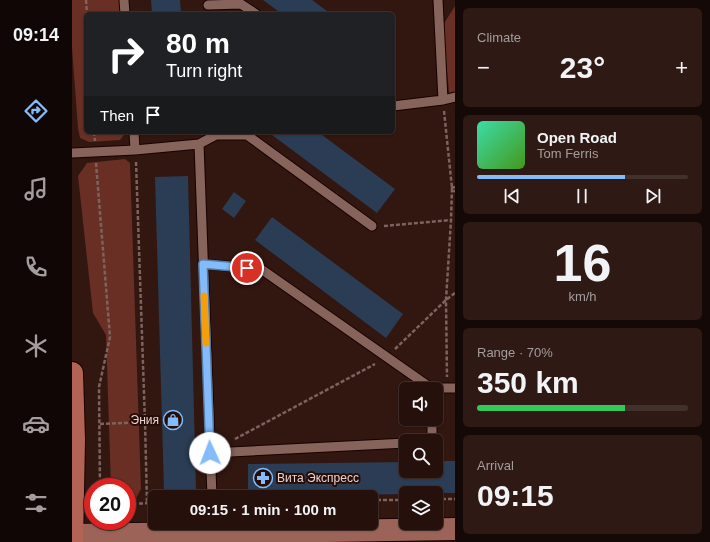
<!DOCTYPE html>
<meta charset="utf-8">
<style>
:root{--surface:#26100c;--page:#2e1915;--text:#f1f3f6;--muted:#a49d9d;--line:#42302d;--accent:#84bcfb}
body{margin:0;font-family:Arial,sans-serif;background:var(--page);color:var(--text);height:100vh;display:flex;flex-direction:column;font-size:15px;white-space:nowrap}
*{box-sizing:border-box;margin:0}
p{font-size:13px;color:var(--muted)}
.icon{flex:none;width:22px;height:22px;fill:none;stroke:currentColor;stroke-width:2;stroke-linecap:round;stroke-linejoin:round}
.map{position:relative;flex:1;overflow:hidden}
.side{display:flex;flex-direction:column;gap:8px;padding:8px;background:#150907;width:255px}
.side>*{flex:none}
.guide{position:absolute;left:12px;top:12px;width:311px;height:122px;border-radius:6px;box-shadow:0 1px 3px #0004,0 0 0 1px var(--line);background:#202124;color:#fff;overflow:hidden}
.fabs{position:absolute;left:327px;top:382px;display:grid;gap:8px}
.fabs a{display:grid;place-items:center;width:44px;height:44px;border-radius:6px;background:var(--surface);box-shadow:0 1px 3px #0004,0 0 0 1px var(--line);font-size:20px}
.speed{position:absolute;left:12px;top:478px;display:flex;gap:8px;font-size:20px;font-weight:700;text-align:center}
.speed>*{display:grid;place-content:center;width:52px;height:52px;border-radius:50%;background:var(--surface);box-shadow:0 1px 3px #0004,0 0 0 1px var(--line);line-height:1}
.speed .limit{border:6px solid #d22;background:#fff;color:#111}
.pin{position:absolute;display:grid;place-items:center;width:34px;height:34px;color:#fff;margin:-17px;border:2px solid #fff;border-radius:50%;box-shadow:0 1px 4px #0007}
.me{position:absolute;width:44px;margin:-22px;rotate:358deg;stroke-linejoin:round;filter:drop-shadow(0 0 3px #0008)}
.turn{display:flex;align-items:center;gap:14px;height:84px;padding:0 16px;font-size:18px}
.turn .icon{width:52px;height:52px;stroke-width:2.5}
.turn b{display:block;font-size:28px;line-height:34px}
.then{display:flex;align-items:center;height:38px;padding:0 16px;background:#0003;gap:8px;font-size:15px}
.big{font-size:30px;font-weight:600;line-height:1.1}
.side .card{flex:1;display:flex;flex-direction:column;justify-content:center;gap:6px;min-width:0;padding:0 14px;border-radius:6px;background:var(--page)}
.side .dial{align-items:center;gap:0}
.dial b{font-size:52px;line-height:1}
.song{display:flex;align-items:center;gap:12px}
.cover{width:48px;height:48px;border-radius:6px;background:linear-gradient(135deg,hsl(160 70% 55%),hsl(100 70% 35%))}
.played{height:4px;border-radius:2px;background:linear-gradient(90deg,var(--accent) 70%,var(--line) 70%)}
.keys{display:flex;justify-content:space-around;direction:ltr}
.heat{display:flex;justify-content:space-between;align-items:center;font-size:22px;direction:ltr}
.charge{height:6px;border-radius:3px;background:linear-gradient(90deg,#34c759 70%,var(--line) 0)}
.trip{position:absolute;left:76px;top:490px;width:230px;height:40px;border-radius:6px;background:var(--surface);box-shadow:0 1px 3px #0004,0 0 0 1px var(--line);font-weight:600;line-height:40px;text-align:center}
main{display:flex;flex:1;min-height:0}
.tabs{display:flex;flex-direction:column;width:72px;justify-content:space-around;align-items:center;background:#0f0605;color:var(--muted)}
.tabs .icon{width:28px;height:28px}
.tabs .selected{color:var(--accent)}
.tabs b{font-size:18px;color:var(--text)}
.map>svg:first-child{display:block}
.forest{fill:#692f24}
.building{fill:#2a3d54}
.lines{fill:none;stroke-linecap:round;stroke-linejoin:round}
.lane-casing{stroke:#180201;stroke-width:11}
.secondary-casing{stroke:#180201;stroke-width:24}
.primary-casing{stroke:#180201;stroke-width:24}
.path{stroke:#7c635e;stroke-width:2.5;stroke-dasharray:4 2;stroke-linecap:butt}
.lane{stroke:#86645c;stroke-width:9}
.secondary{stroke:#9c6458;stroke-width:22}
.primary{stroke:#b26354;stroke-width:22}
.route-casing{stroke:#567aa3;stroke-width:10}
.route{stroke:#84bcfb;stroke-width:7}
.slow{stroke:#f59e0b;stroke-width:7}
.labels{text-anchor:middle;stroke-width:4;stroke-linejoin:round;paint-order:stroke}
.poi-label{font-size:12px;fill:#e9d4d0;stroke:#270d08;text-anchor:end}
</style>
<main>
<nav class="tabs">
<b>09:14</b>
<svg class="icon selected" aria-label="directions" viewBox="0 0 24 24"><path d="M12 3l9 9-9 9-9-9zM9 14v-3h6M13 9l2 2-2 2"/></svg>
<svg class="icon" aria-label="music" viewBox="0 0 24 24"><path d="M9 18V5l10-2v13"/><circle cx="6" cy="18" r="3"/><circle cx="16" cy="16" r="3"/></svg>
<svg class="icon" aria-label="phone" viewBox="0 0 24 24"><path d="M5 4h4l2 5-3 2q2 4 5 5l2-3 5 2v4C11 20 4 13 5 4z"/></svg>
<svg class="icon" aria-label="climate" viewBox="0 0 24 24"><path d="M12 3v18M4 7l16 10M4 17L20 7"/></svg>
<svg class="icon" aria-label="car" viewBox="0 0 24 24"><path d="M5 17H2v-5l4-1 3-4h7l3 4 3 1v5h-3M9 17h6M6 11h13"/><circle cx="7" cy="17" r="2"/><circle cx="17" cy="17" r="2"/></svg>
<svg class="icon" aria-label="filters" viewBox="0 0 24 24"><path d="M4 7h16M4 17h16"/><circle cx="9" cy="7" r="2"/><circle cx="15" cy="17" r="2"/></svg>
</nav>
<div class="map">
<svg width="383" height="542" viewBox="0 0 383 542">
<rect width="100%" height="100%" fill="#321610"/>
<path class="forest" d="M0 0H47L48 14H14V132H54L48 140 17 142 8 138 6 128 0 48Z
M383 6V92L377 93 371 25Z
M53 159 58 163 69 489 64 498H55V487H39L34 335 21 313 6 176 15 163Z"/>
<path class="building" d="M79 0H108L109 14H80Z
M191 0H240L259 14H210Z
M196 132H246L323 189 305 213Z
M116 176 124 491 92 492 83 177Z
M162 192 174 201 162 218 150 209Z
M200 217 331 314 314 338 183 240Z
M364 461H383V493H334V494L176 497V464L334 462V471H364Z"/>
<g class="lines">
<defs>
<path id="lane" d="M52 0 53 14
M136 5 169 4 184 14
M371 100 383 97
M321 106 371 100 366 0
M62 132 63 150
M144 135H175L300 226
M127 144 140 497
M0 153 63 150 127 144 144 135V132
M131 264 189 269 359 388H383
M360 419V441
M138 453 334 443"/>
<path id="secondary" d="M0 535 383 529"/>
<path id="primary" d="M0 373 2 440 0 542"/>
</defs>
<use href="#lane" class="lane-casing"/>
<use href="#secondary" class="secondary-casing"/>
<use href="#primary" class="primary-casing"/>
<path class="path" d="M14 0 15 14
M372 111 380 188 379 220 374 300 375 377
M22 132 23 141
M64 162 73 422 75 503
M24 163 38 337 27 387 28 487
M383 187 380 188 383 192
M312 226 379 220
M323 349 374 300 383 293
M28 424 73 422
M163 439 303 364
M364 499H383
M299 500H334
M55 504 83 503"/>
<use href="#lane" class="lane"/>
<use href="#secondary" class="secondary"/>
<use href="#primary" class="primary"/>
</g>
<g class="lines">
<defs>
<path id="route" d="M138 453 131 264 175 268"/>
</defs>
<use href="#route" class="route-casing"/>
<use href="#route" class="route"/>
<path class="slow" d="M132 296 134 343"/>
</g>
<defs>
<symbol id="shop-ring" viewBox="-11 -11 22 22"><circle r="9.5" fill="#270d08" stroke="#84bcfb" stroke-width="1.5"/><path d="M-5-2.5h2.3a2.7 3.5 0 0 1 5.4 0H5L5.5 6h-11ZM-1.5-2.5h3a1.5 2.3 0 0 0-3 0Z" fill="#84bcfb"/></symbol>
<symbol id="pharmacy-ring" viewBox="-11 -11 22 22"><circle r="9.5" fill="#270d08" stroke="#84bcfb" stroke-width="1.5"/><path d="M-2-6h4v4h4v4h-4v4h-4v-4h-4v-4h4Z" fill="#84bcfb"/></symbol>
</defs>
<g fill-rule="evenodd">
<use href="#shop-ring" x="90" y="409" width="22" height="22"/>
<use href="#pharmacy-ring" x="180" y="467" width="22" height="22"/>
</g>
<g class="labels">
<g class="poi-label">
<text x="87" y="424">Эния</text>
<text x="205" y="482" text-anchor="start">Вита Экспресс</text>
</g>
</g>
</svg>
<div class="fabs">
<a><svg class="icon" aria-label="sound" viewBox="0 0 24 24"><path d="M4 9h4l5-4v14l-5-4H4zM17 9q2 3 0 6"/></svg></a>
<a><svg class="icon" aria-label="search" viewBox="0 0 24 24"><circle cx="10" cy="10" r="6"/><path d="M15 15l6 6"/></svg></a>
<a><svg class="icon" aria-label="layers" viewBox="0 0 24 24"><path d="M12 4l9 5-9 5-9-5zM3 14l9 5 9-5"/></svg></a>
</div>
<div class="speed"><div class="limit">20</div></div>
<div class="pin" style="left:175px;top:268px;background:#d93025"><svg class="icon" aria-label="arrive" viewBox="0 0 24 24"><path d="M6 21V4h12l-3 4 3 4H6"/></svg></div>
<svg class="me" style="left:138px;top:453px" viewBox="-20 -20 40 40"><circle r="19" fill="#fff"/><path d="M0-13L10 11 0 6-10 11z" fill="#84bcfb"/></svg>
<div class="trip">09:15 · 1 min · 100 m</div>
<div class="guide">
<div class="turn"><svg class="icon" aria-label="right" viewBox="0 0 24 24"><path d="M7 20v-9h11M14 6l5 5-5 5"/></svg><div><b>80 m</b>Turn right</div></div>
<div class="then">Then<svg class="icon" aria-label="arrive" viewBox="0 0 24 24"><path d="M6 21V4h12l-3 4 3 4H6"/></svg></div>
</div>
</div>
<section class="side">
<div class="card"><p>Climate</p>
<div class="heat"><a>−</a><b class="big">23°</b><a>+</a></div>
</div>
<div class="card">
<div class="song"><i class="cover"></i><div><b>Open Road</b><p>Tom Ferris</p></div></div>
<div class="played"></div>
<div class="keys"><svg class="icon" aria-label="previous" viewBox="0 0 24 24"><path d="M18 5L8 12l10 7zM5 5v14"/></svg><svg class="icon" aria-label="pause" viewBox="0 0 24 24"><path d="M8 5v14M16 5v14"/></svg><svg class="icon" aria-label="next" viewBox="0 0 24 24"><path d="M6 5l10 7-10 7zM19 5v14"/></svg></div>
</div>
<div class="card dial"><b>16</b><p>km/h</p></div>
<div class="card"><p>Range · 70%</p><b class="big">350 km</b><div class="charge"></div></div>
<div class="card"><p>Arrival</p><b class="big">09:15</b></div>
</section>
</main>
